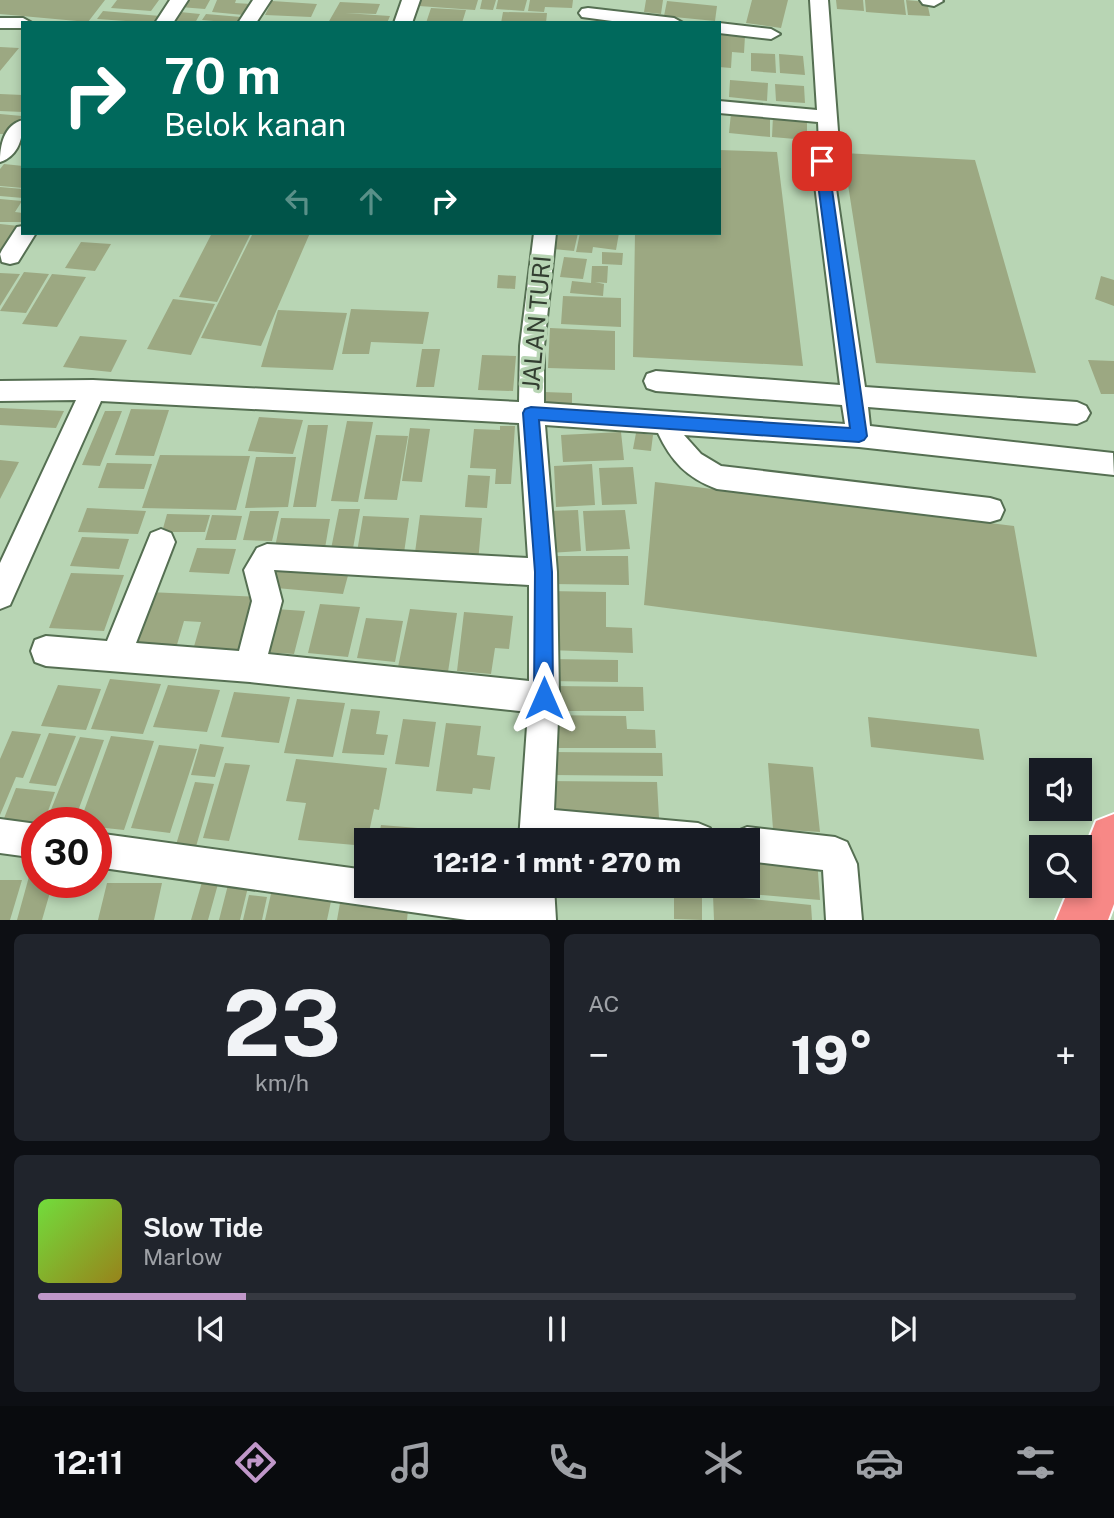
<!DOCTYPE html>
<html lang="id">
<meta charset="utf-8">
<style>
:root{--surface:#171b24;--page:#20242c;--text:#f1f3f6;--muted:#9ea1a6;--line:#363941;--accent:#c097c9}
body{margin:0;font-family:"Public Sans",sans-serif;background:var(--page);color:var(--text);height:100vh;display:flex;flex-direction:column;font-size:26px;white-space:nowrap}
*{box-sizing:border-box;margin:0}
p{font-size:23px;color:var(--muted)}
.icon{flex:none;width:38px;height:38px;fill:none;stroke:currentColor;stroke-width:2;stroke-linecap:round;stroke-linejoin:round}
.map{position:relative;height:920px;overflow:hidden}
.panel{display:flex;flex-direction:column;gap:14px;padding:14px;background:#0d0f14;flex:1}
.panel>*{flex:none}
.hud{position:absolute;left:21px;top:21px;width:700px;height:214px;border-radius:0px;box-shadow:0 4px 10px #0003;background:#00695c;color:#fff;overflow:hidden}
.tools{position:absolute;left:1029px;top:758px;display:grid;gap:14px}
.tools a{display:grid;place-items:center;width:63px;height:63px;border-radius:0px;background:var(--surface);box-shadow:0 4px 10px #0003;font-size:35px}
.speed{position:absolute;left:21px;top:807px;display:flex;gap:14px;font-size:35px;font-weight:700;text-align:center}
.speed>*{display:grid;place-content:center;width:91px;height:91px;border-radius:50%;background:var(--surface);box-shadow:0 4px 10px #0003;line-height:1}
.speed .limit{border:10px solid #d22;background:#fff;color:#111}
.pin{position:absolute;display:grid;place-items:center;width:60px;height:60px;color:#fff;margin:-30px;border-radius:14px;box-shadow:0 4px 10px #0006}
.me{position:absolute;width:77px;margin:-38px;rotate:0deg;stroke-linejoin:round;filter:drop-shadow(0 0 5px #0008)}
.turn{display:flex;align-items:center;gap:24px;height:147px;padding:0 28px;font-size:32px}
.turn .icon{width:91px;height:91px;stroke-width:2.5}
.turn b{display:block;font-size:49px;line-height:60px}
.lanes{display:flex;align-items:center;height:66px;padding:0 28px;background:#0003;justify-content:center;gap:35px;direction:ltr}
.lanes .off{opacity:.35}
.big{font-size:52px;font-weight:800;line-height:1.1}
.panel .widget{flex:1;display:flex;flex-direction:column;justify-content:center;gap:10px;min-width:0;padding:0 24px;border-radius:10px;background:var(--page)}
.panel .dial{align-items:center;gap:0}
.dial b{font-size:91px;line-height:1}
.song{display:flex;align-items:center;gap:21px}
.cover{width:84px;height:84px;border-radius:10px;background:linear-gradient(135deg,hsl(100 70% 55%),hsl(50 70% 35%))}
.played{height:7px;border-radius:4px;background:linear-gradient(90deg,var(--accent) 20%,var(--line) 20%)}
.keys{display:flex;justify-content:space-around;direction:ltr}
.heat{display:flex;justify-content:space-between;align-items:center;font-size:38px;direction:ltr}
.panel .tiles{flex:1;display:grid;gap:14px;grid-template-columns:1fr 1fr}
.widget:last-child{grid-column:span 2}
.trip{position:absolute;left:354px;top:828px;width:406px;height:70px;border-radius:0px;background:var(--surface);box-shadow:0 4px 10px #0003;font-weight:800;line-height:70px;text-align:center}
.tabs{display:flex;height:112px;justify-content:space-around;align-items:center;background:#090b0e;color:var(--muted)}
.tabs .icon{width:49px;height:49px}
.tabs .active{color:var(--accent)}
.tabs b{font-size:32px;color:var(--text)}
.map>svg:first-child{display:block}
.building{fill:#9ca882}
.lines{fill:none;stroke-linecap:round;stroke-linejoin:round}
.minor-casing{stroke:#556f52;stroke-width:4}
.highway-casing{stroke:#fff;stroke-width:4}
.minor{fill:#fff;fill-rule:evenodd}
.highway{fill:#f78886;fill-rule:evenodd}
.route{fill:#1a73e8;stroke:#114b97;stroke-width:2}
.labels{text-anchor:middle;stroke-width:7;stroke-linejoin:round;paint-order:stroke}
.street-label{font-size:24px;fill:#333e31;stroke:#b8d5b4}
</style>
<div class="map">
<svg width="1114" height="920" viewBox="0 0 1114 920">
<rect width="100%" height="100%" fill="#b8d5b4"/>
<path class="building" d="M0 0H105L88 22 0 14Z
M117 0H159L151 11 111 8Z
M184 0H210L205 9 180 7Z
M217 0H236L235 3 251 4 244 15 212 12Z
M421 0H478L475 10 419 6Z
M482 0H496L493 10 480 9Z
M498 0H527L524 11 496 9Z
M530 0H573L572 8 545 7 544 12 528 11Z
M646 0H663L661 14 644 12Z
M752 0H788L781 28 746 23Z
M836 0H863L864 11 837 9Z
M865 0H904L906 15 866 12Z
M906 0 927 2 930 16 908 15Z
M272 1 317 4 311 17 265 15Z
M667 1 717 6 715 21 664 16Z
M340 2 380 4 376 14 345 13 390 16 387 23H328Z
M431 8 466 10 462 23H426Z
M103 11 160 16 155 23 97 19Z
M180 12 200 14 195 23H173Z
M503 12 547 13 546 23H501Z
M206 14 241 17 237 23 202 20Z
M719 34 745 36 744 53 732 52 731 68 719 67Z
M0 47 19 48 0 71Z
M751 53 775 54 776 73 751 71Z
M779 54 803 56 805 75 780 73Z
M730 80 768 83 767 101 729 97Z
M775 84 804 86 805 103 776 101Z
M0 94 23 95V112L0 111Z
M731 113 770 117V137L729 133Z
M0 114 22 116 9 134H0Z
M773 116 807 119V140L772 137Z
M719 150 777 152 803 366 633 357 635 233H719Z
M843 153 975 160 1036 373 876 363Z
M4 164 23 166V188L0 186V169Z
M0 187 23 189V198L0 196Z
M0 199 22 201 15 212 23 213V222H0Z
M0 224 19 226 0 255Z
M212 233H251L217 302 179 297Z
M253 233H310L261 346 201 338Z
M556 233H578L574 251 553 249Z
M580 233H619L616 250 593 247 592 253 576 252Z
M81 242 111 244 95 271 65 268Z
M602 252 623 253 622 265 602 264Z
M564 257 587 259 583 279 560 277Z
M592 266H608L607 283 595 282 604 284 603 296 570 293 572 281 591 283Z
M24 272 49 274 26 313 0 311Z
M0 273 20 274 0 306Z
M52 274 86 277 57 327 22 324Z
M498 275 516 276 515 289 497 288Z
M1101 276 1114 280V306L1095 299Z
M563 296 621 298V327L561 324Z
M173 299 215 304 191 355 147 349Z
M351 309 429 312 423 344 371 342 369 354H342Z
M278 310 347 313 333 370 261 367Z
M550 328 615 331V370L548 368Z
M80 336 127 340 111 372 63 367Z
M422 349H440L434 387H416Z
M482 355 516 356 513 391 478 390Z
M1088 360 1114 361V394H1101Z
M544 392 572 393V405L543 403Z
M0 408 64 411 56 428 0 425Z
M131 409 169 410 154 456 115 455Z
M105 411H122L100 466 82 465Z
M259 417 303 420 293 454 248 451Z
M347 421 373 422 358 502 331 501Z
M308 425H328L316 507H293Z
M500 426H515L511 484H495L496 469 470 468 474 429 500 430Z
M410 428 430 429 422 482 402 481Z
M621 432 624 460 563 462 561 435Z
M636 433 653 435 651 451 633 449Z
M376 435 408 436 397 500 364 499Z
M160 455 250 456 236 510 142 508Z
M256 457H296L288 507 245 508Z
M0 460 19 462 0 499Z
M107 463 152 464 144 489 98 488Z
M592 464 595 505 556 507 554 466Z
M633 467 637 504 602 505 599 468Z
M468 475 490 476 487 508 465 507Z
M655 482 1014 526 1037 657 644 605Z
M87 508 146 511 138 534 78 532Z
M339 509H360L352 554H330Z
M578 510 581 551 549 553 547 511Z
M625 510 630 549 586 551 583 511Z
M250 511H279L272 541 243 540Z
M167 514 210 515 205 532H162Z
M212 515 242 516 236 540H205Z
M420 515 482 518 478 562 414 560Z
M363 516 409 518 403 560 356 558Z
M281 518 330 519 325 548 275 547Z
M82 537 129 539 119 569 70 566Z
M197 548 236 549 229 574 189 572Z
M552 556H628L629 585 552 584Z
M273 561 350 568 343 594 265 587Z
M71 573 124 575 104 631 49 628Z
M548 591 606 592V627L632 628 633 653 548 650Z
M148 592 261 597 248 653 193 650 201 622 184 621 176 648 134 646Z
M320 604 360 607 348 657 308 653Z
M275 609 305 611 294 654 263 652Z
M410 609 457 613 448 672 398 667Z
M464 612 513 616 509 649 495 648 491 674 457 671Z
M366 618 403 621 395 662 357 658Z
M548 659 618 660V682L547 681Z
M110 679 161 684 143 734 91 729Z
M58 685 101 689 86 730 41 726Z
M168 685 220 690 207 732 153 727Z
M552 686 643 687 644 711H551Z
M234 692 290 697 279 743 221 737Z
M297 699 345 703 333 757 284 753Z
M351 709 380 711 376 734 388 735 384 755 342 753Z
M546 715 626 716 627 729 655 730 656 748H545Z
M868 717 979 729 984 760 871 747Z
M403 719 436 722 429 767 395 764Z
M446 723 481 726 477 755 495 757 490 790 473 788 472 794 436 791Z
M12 731 41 734 23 778 16 777 0 815V759Z
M49 733 76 736 56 786 29 783Z
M111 736 154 741 124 830 96 827V822H80Z
M80 737 104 740 74 822H46Z
M200 744 224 747 215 777 191 775Z
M159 745 197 749 170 833 131 828Z
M552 752 662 753 663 776 552 775Z
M296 759 387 768 379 810 374 809 366 846 298 840 306 803 286 801Z
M225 763 250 765 229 841 203 838Z
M768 763 813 767 820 832 773 829Z
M545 781 657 782 659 818H544Z
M195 782 214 784 195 850 175 848Z
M16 788 55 792 44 822H37V830L1 826Z
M381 825 418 828 416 840H378Z
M747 852 817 859 820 900 739 893V886H747Z
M30 873H37V882H53L42 920H17Z
M0 880H22L10 920H0Z
M229 881 249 883 240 920H219Z
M202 882 218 884 208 920H191Z
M107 883H162L154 920H98Z
M273 885 333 892 327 920H265Z
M602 886H670V896L601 889Z
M674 886H702V920L674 919Z
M249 895 267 897 262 920H243Z
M713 895 811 905 812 920H714Z
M340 903 408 910 407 920H337Z"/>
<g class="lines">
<defs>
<path id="minor" d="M170 0H188L173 23H155Z
M253 0H271L256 23H238Z
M402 0H420L412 23H394Z
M810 0H828L839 144 836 149H822L819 144 818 122 719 113V101L817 110Z
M920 0H942L943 1 934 6 923 4Z
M588 8 674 18 683 23H627L582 17 579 13 582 9Z
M0 18H23L32 23H23V28H0Z
M719 23 771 29 780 34 771 39 719 33Z
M23 120C23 137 19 156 0 162 0 145 4 125 23 120Z
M822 154 829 156 832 161 865 387 1077 402 1086 406 1090 413 1086 420 1077 424 868 407 870 426 1113 453 1114 475 859 447 684 435 701 454 721 466 990 498 1000 501 1004 510 1000 519 990 522 717 489C687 478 671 461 658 433L545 425 557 572 559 698 554 810 698 823 710 828 715 840H519L528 712 250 682 46 666 35 662 31 651 35 640 46 636 107 641 151 533 161 529 171 533 175 542 136 643 239 651 252 601 244 570 257 548 267 544 528 558 519 423 101 401 10 605 0 609V563L76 400 0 401V381L93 380 519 402 520 346 534 233H556L544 346V403L845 424 842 405 656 391 647 388 644 381 647 374 656 371 840 385 812 161 815 156ZM274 570 529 585V681L268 654 282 601Z
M23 226V233H36L18 262 10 264 2 262 0 254 2 250 17 227Z
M0 819 37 824V858L0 853Z
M747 827 835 837 847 842 857 864 862 920H826L823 870 747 861V840H732L735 832Z
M96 833 366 870V886H474L520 892V886H554L556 920H467L96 867Z"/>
<path id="highway" d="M1114 814V904L1108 920H1056L1070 886H1080V862L1096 821Z"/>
</defs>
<use href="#minor" class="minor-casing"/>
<use href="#highway" class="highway-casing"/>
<use href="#minor" class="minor"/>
<use href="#highway" class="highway"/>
</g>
<path class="route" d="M822 157 828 161 867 436 864 440 859 442 539 420 552 572 553 698 550 704 544 707 537 704 534 698 535 572 523 413 525 409 531 407 850 428 815 161Z"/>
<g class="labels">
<g class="street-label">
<text transform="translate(537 323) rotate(-85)" y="8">JALAN TURI</text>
</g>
</g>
</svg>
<div class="tools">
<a><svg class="icon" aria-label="sound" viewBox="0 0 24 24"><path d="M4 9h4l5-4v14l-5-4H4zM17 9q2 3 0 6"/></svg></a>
<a><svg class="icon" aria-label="search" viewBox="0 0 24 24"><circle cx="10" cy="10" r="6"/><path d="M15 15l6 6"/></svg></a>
</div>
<div class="speed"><div class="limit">30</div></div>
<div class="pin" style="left:822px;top:161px;background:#d93025"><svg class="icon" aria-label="arrive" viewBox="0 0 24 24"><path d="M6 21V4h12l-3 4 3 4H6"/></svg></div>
<svg class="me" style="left:544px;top:698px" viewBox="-20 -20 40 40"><path d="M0-17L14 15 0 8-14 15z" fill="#1a73e8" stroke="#fff" stroke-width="4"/></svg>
<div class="trip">12:12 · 1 mnt · 270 m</div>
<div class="hud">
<div class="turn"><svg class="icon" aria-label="right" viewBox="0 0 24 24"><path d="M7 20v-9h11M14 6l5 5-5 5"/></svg><div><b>70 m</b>Belok kanan</div></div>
<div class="lanes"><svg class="icon off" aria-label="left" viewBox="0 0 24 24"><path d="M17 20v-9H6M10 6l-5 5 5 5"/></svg><svg class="icon off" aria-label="ahead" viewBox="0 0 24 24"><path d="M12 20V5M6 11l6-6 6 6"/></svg><svg class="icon" aria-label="right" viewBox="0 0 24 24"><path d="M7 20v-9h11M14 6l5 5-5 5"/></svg></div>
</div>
</div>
<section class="panel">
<div class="tiles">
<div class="widget dial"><b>23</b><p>km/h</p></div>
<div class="widget"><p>AC</p>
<div class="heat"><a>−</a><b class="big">19°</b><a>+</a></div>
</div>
<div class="widget">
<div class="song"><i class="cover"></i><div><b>Slow Tide</b><p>Marlow</p></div></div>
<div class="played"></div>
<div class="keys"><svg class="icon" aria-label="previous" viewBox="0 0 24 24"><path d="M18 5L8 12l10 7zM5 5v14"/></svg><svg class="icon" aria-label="pause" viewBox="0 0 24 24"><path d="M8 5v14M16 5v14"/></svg><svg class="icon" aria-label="next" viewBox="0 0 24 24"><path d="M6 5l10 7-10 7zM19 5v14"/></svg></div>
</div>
</div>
</section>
<nav class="tabs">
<b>12:11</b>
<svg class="icon active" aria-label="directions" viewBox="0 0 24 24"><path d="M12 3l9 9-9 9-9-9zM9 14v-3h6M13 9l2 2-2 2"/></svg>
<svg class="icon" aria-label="music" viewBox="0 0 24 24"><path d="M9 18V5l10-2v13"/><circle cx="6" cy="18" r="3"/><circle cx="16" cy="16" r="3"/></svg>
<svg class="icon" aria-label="phone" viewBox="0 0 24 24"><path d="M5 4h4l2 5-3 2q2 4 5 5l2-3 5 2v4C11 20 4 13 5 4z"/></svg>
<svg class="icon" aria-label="climate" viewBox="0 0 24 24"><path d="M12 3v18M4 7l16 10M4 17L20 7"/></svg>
<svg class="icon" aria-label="car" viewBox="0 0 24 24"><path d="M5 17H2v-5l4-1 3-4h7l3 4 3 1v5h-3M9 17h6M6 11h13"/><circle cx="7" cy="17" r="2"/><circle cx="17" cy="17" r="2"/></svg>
<svg class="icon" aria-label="filters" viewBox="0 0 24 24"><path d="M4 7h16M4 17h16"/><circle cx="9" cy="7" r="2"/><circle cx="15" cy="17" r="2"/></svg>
</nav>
